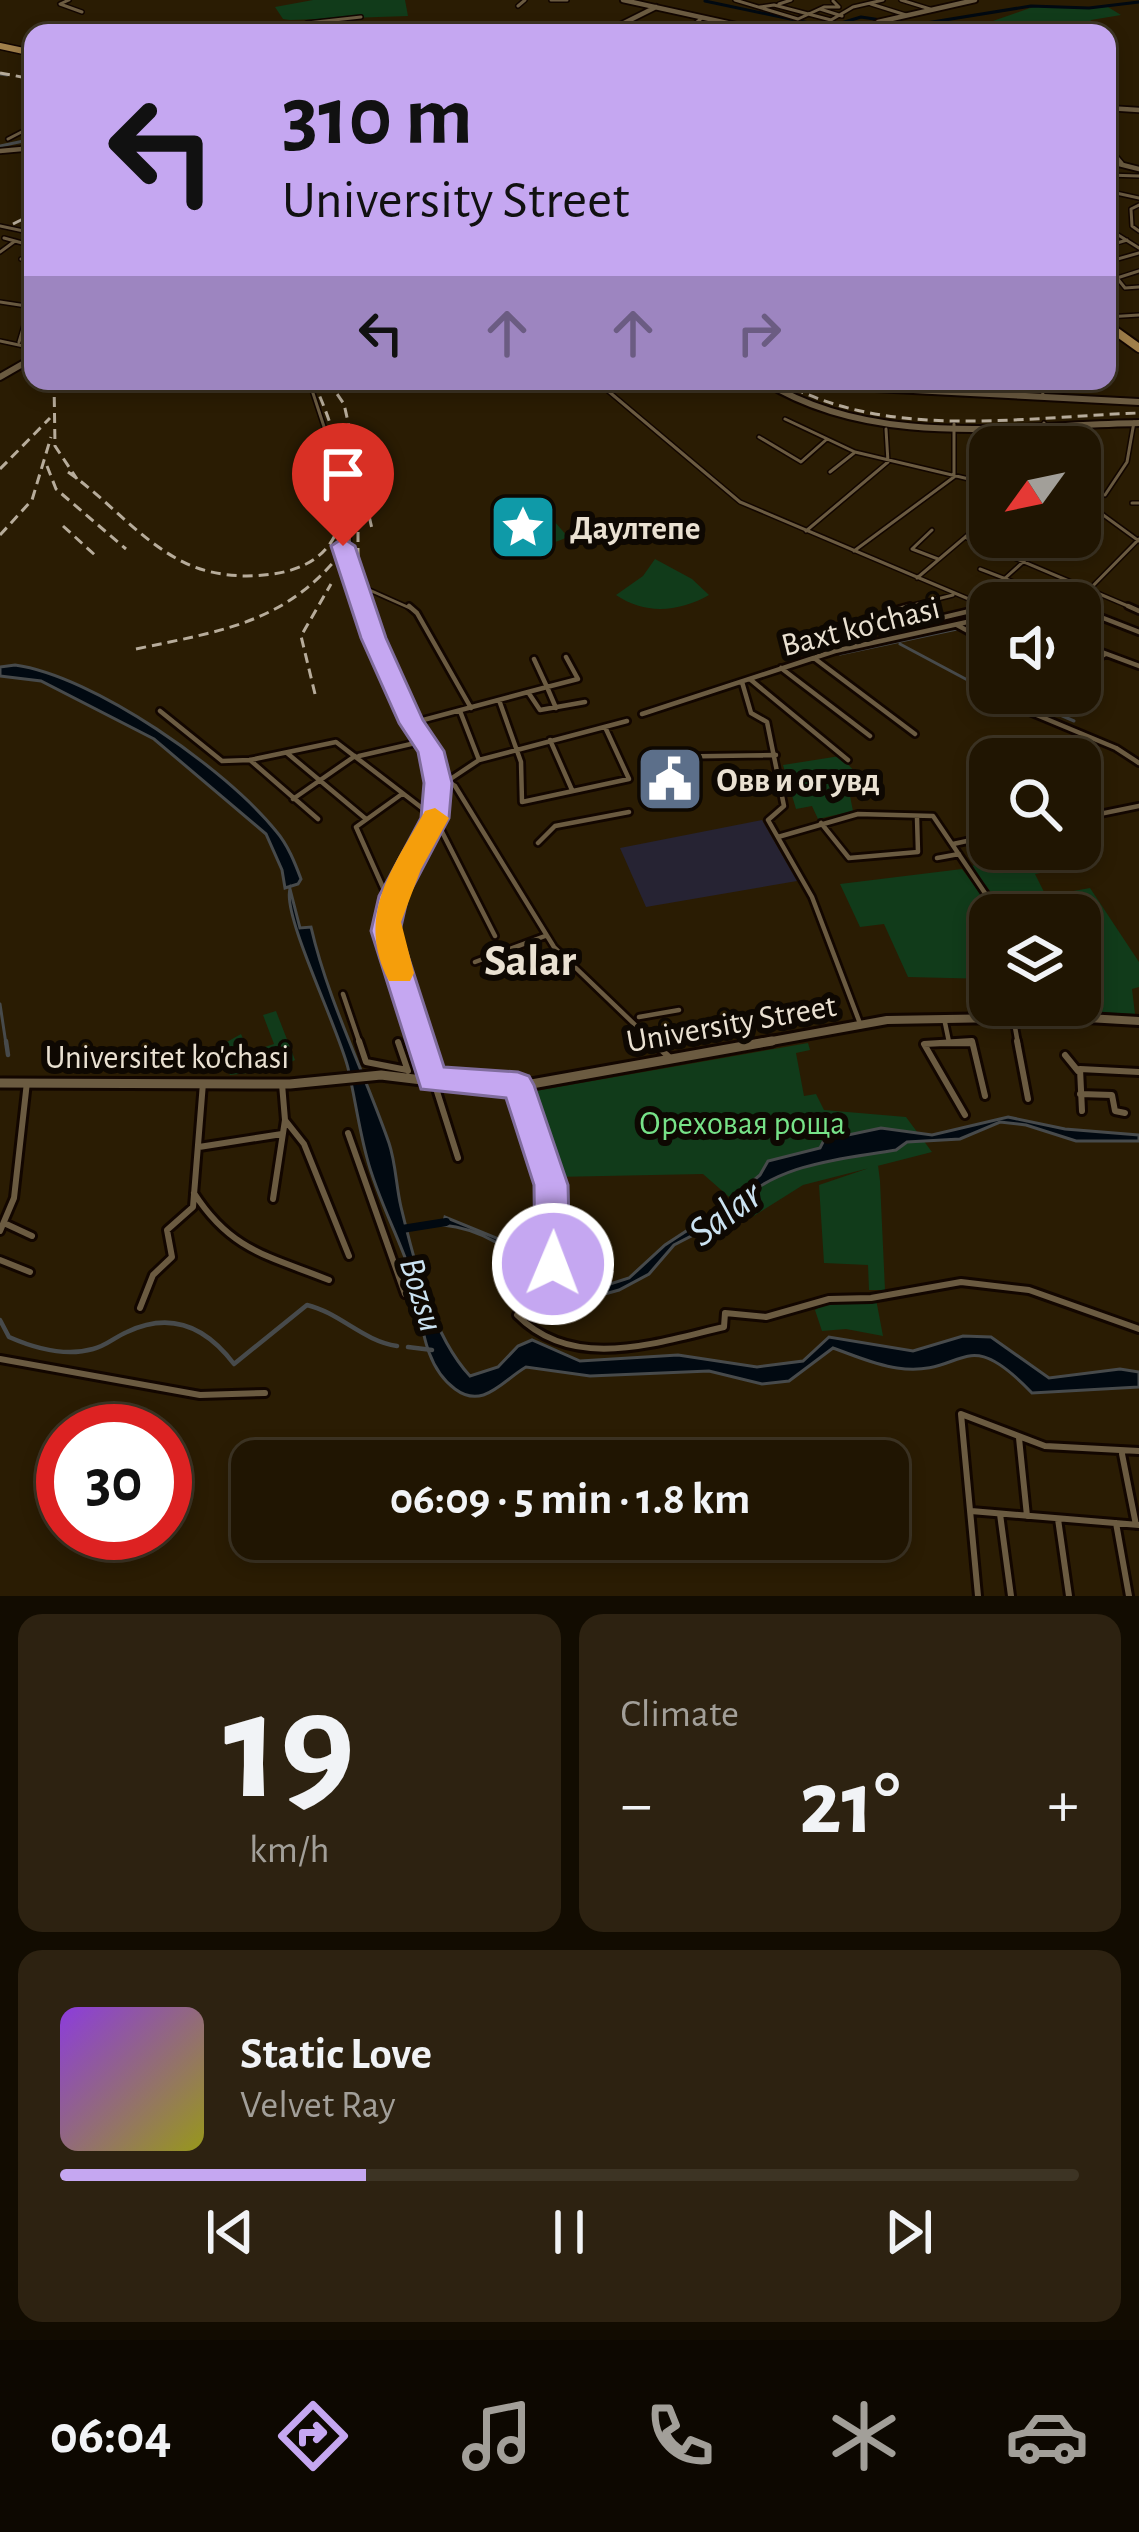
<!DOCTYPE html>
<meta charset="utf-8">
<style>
:root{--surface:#201502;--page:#2d2211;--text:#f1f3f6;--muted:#a29f99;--line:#3d3424;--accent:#c5a7f1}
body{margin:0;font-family:"Alegreya Sans",sans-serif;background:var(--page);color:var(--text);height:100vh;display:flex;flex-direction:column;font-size:45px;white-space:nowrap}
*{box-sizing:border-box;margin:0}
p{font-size:39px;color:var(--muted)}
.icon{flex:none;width:66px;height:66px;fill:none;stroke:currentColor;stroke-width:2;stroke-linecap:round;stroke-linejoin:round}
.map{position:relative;height:1596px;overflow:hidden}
.sheet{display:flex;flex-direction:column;gap:18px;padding:18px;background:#120c01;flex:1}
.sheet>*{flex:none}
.guide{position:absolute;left:24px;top:24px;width:1092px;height:366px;border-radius:24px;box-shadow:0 6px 18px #0003,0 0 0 3px var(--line);background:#c5a7f1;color:#111;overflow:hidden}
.needle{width:78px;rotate:237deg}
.fabs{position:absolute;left:969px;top:426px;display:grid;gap:24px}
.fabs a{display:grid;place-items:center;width:132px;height:132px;border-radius:24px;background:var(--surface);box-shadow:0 6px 18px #0003,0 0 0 3px var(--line);font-size:60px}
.speed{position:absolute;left:36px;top:1404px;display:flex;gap:24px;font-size:60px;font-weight:700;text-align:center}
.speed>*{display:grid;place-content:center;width:156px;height:156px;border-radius:50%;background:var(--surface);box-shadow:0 6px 18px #0003,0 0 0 3px var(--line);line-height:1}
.speed .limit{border:18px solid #d22;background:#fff;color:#111}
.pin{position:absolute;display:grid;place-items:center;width:102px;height:102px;color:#fff;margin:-123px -51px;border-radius:50% 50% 50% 0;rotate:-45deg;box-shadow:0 0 12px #0007}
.pin .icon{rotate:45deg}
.me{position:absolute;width:132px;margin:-66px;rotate:1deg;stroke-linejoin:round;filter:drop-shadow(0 0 9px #0008)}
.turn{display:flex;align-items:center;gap:42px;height:252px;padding:0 60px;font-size:54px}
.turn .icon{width:156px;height:156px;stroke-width:2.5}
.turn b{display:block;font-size:84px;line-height:102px}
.lanes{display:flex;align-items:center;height:114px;padding:0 60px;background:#0003;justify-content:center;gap:60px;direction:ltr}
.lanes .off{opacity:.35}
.big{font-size:90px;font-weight:700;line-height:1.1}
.sheet .card{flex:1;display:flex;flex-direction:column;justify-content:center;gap:18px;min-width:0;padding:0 42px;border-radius:24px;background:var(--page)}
.sheet .dial{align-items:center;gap:0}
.dial b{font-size:156px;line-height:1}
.song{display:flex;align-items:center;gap:36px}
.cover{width:144px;height:144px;border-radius:18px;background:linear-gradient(135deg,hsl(270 70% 55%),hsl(60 70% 35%))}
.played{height:12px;border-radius:6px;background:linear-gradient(90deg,var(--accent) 30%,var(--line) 30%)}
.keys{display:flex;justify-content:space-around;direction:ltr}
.heat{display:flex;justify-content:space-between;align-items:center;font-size:66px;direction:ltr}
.sheet .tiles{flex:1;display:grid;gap:18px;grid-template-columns:1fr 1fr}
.card:last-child{grid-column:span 2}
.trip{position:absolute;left:231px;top:1440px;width:678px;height:120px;border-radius:24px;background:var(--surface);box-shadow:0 6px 18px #0003,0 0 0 3px var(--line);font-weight:700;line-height:120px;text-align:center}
.tabs{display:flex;height:192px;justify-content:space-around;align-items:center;background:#0d0801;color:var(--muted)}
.tabs .icon{width:84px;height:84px}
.tabs .selected{color:var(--accent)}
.tabs b{font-size:54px;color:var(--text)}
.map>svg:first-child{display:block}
.medical{fill:#262333}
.green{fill:#113b1a}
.water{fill:#010911;stroke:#474a4b;stroke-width:3}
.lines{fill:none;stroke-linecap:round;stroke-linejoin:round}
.stream-far1{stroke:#474a4b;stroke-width:3}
.stream{stroke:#474a4b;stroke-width:4.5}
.canal-far1{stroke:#010911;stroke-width:3}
.canal{stroke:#010911;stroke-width:8}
.street-far2-casing{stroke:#120600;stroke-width:6}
.street-far1-casing{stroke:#120600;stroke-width:10}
.street-casing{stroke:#120600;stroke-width:12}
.secondary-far3-casing{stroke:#120600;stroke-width:8}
.secondary-far2-casing{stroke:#120600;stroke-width:10}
.secondary-far1-casing{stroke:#120600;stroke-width:14}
.secondary-casing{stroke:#120600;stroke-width:15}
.primary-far1-casing{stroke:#120600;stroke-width:9}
.primary-casing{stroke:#120600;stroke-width:12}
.street-far2{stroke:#6b5b41;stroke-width:3}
.street-far1{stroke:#6b5b41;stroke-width:4.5}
.street{stroke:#6b5b41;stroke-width:6}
.secondary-far3{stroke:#6b5b41;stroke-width:4.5}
.secondary-far2{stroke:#6b5b41;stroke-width:6}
.secondary-far1{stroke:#6b5b41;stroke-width:8}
.secondary{stroke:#6b5b41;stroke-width:9}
.primary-far1{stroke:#a07f4a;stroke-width:6}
.primary{stroke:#a07f4a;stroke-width:8}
.rail{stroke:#b7ac9b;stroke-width:3;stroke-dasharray:10 6;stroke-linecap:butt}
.route{fill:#c5a7f1;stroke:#806d9d;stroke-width:3}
.slow{fill:#f59e0b}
.labels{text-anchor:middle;stroke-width:12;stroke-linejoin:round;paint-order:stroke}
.poi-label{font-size:33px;font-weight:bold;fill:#eae1d2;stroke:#0e0802;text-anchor:start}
.street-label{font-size:33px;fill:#eae1d2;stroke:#0e0802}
.park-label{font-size:33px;fill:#77e288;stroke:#0e0802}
.water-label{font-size:36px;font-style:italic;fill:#cbe2f1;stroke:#0e0802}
.near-water-label{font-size:42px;font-style:italic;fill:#cbe2f1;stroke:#0e0802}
.district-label{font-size:45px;font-weight:bold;fill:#eae1d2;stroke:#0e0802}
</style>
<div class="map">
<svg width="1139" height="1596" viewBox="0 0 1139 1596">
<rect width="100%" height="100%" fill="#2a1c03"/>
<path class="medical" d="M762 820 797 881 646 907 620 848Z"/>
<path class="green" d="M313 0H405L408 16 290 20 283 19 275 7Z
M1033 7H1108L1121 15 1091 20 1087 27 1095 33H982L990 22Z
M523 508 547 513 568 537C544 547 521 554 498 540L497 524Z
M655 559 692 579 709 595C679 612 645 615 616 595L643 576Z
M840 756 877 795 850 796 853 811 818 819 812 806 796 809 783 765Z
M1050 849H1079L1089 864 1035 874 1046 896 1090 888 1139 962V987L1132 989 1135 1014 1069 1011 1066 1005H1080V915H1008L971 866Z
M962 869 997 915H990V979L908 977 884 924 860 927 840 884Z
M276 1011 295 1060 275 1070 230 1075 218 1047 241 1034 249 1052 274 1044 263 1015Z
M808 1043 810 1050 796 1053 804 1096 816 1094 824 1110 906 1117 932 1152 803 1185 752 1217 703 1174 554 1177 524 1093Z
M878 1165 880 1181 885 1290H869L868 1265 824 1263 819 1185Z
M876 1299 883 1336 846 1329 822 1331 815 1310 830 1300Z"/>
<path class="water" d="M15 665C94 676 226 769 276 831 288 845 295 863 301 879L298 884 285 888 282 870 266 834 154 739 41 681 0 676V667Z
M290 889 300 928 311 927C328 1001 364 1071 389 1143 396 1164 396 1186 401 1207 414 1261 432 1335 470 1376L498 1367 518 1346 532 1340 580 1361 678 1355 757 1367 803 1361 829 1337 913 1351 963 1336 991 1337 1049 1378 1120 1369 1139 1372V1387L1032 1393C962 1320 967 1378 897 1368 875 1365 853 1355 833 1348L789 1381 762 1384 709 1371 590 1376 526 1367C502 1381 483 1410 455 1389 419 1363 422 1308 410 1271 397 1233 377 1197 367 1158 359 1129 355 1098 348 1068 338 1027 282 915 290 889Z
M1008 1117 1065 1129 1139 1135V1141H1076L1026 1125 1000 1122 960 1139 907 1142 896 1150C838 1160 775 1163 732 1209L726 1204 760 1175 768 1161 820 1148 824 1140 881 1128 932 1135Z
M720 1209 728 1217 674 1245 649 1274 619 1290 580 1301C534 1273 499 1230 443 1225L445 1217 523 1249 588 1291 629 1278 665 1245Z"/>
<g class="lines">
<path class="stream-far1" d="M0 74 7 75
M0 146 33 139
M900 644 990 692
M840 654 957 629
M992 693 1006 700 1028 701 1074 721
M0 1004 6 1044"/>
<path class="stream" d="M6 1041 8 1055
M0 1320 9 1337C34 1348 65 1357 93 1349 106 1346 115 1337 127 1332 171 1311 206 1327 234 1364L307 1305C340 1313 363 1341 397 1346
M408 1347 432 1350"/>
<path class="canal-far1" d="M705 1 828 27 861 17 914 25 1031 6 1089 8 1139 2"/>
<path class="canal" d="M402 1229 446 1222"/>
<defs>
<path id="street-far2" d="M69 0 60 4 82 12
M551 0H567
M735 0 798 19 824 7H839L833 1
M901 0 930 9
M779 4 791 0
M871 4 906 15
M518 6 525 0
M760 7 774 5 831 20 853 7 883 0
M820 9 842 16
M880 22 921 33
M307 23 361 17
M934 26 954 30
M804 27 836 33
M683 33 702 18
M8 139 33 126
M1107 145 1122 163
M1107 175 1139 176
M1107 191 1139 198
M1139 205 1131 209 1132 226 1139 231
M0 226 33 233
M1107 228 1139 248
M4 238 33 246
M1107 246 1127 240
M0 252 15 241
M21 259 33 261
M1107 262 1139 253
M1117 278 1125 288 1139 287
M1117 278 1139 271
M0 302 33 307
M1107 317 1139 315
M0 341 33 348
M19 342 25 322
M309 381 332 451 338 524 349 531 351 571 363 609
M580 381 601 385 740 502 990 608
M1020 381 1024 396
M1042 381 1043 397
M44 388 46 381
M785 419 855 452 990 484
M759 437 801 462 827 439
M1032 447 1044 423
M1079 447 1091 426
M830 472 854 453
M1105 495 1127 462 1134 422
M1080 498 1139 541
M1132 503H1139
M932 530 912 549 938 559
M806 531 888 462 886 429
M965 537 1135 609
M854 551 954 477V424
M980 569 1068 603
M917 578 990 516
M1003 580 1051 537
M356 584 412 609
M355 589 361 609
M1076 603 1139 539
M898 609 953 595
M977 609 987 607"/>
<path id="street-far1" d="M360 606 361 611
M362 606 390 679 430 754 436 787 427 830 397 886 386 931 422 1044
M409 606 417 613 471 708
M910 606 892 611 883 620 894 629 987 607
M1128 606 1139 611
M1080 609 1139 632
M957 625 990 643
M1080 644 1139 666
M814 658 915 734
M781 668 870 736
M1080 670 1105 654
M751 680 848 760
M742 682 751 713 767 722 784 806 768 820 812 897 861 1026
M528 692 547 687 534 659
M499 700 521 762 522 802 629 779 605 727
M1008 703 1116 748 1139 763
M556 708 547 687 578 679 566 657
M160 711 222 761 250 760 336 742 435 818 495 936
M460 711 479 760
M642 714 835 651 990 617
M412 723 528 692 540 710 585 702
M550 740 572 790
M287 753 366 819
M359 756 424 741
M652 757 776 755
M250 760 318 819
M980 771 990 769
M449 780 479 760 627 721
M447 781 455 786 554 947 655 1044
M293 799 355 756
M1080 818 1139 806
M821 823 849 858 918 852 917 818
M778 837 858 814 933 816 987 896 1006 915
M538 843 555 826 629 812
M953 844 990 836
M937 858 959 854
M394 896 385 892 356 827 402 794
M475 962 545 936
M343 994 360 1044
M1063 1005 1070 1017
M1013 1016 1018 1044
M639 1017 679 1010
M944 1018 949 1042
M928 1044H973"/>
<path id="street" d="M359 1041 366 1062 407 1070
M421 1041 458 1158
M652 1041 669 1057
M1017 1041 1028 1099
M398 1042 408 1071
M1065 1055 1078 1071
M282 1084 285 1120 304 1144 349 1256
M518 1085C546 1168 586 1241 517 1315 573 1372 655 1343 724 1327L725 1313 766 1317 829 1299 871 1298 961 1282 1029 1290 1139 1329
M1080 1094 1112 1095 1115 1111 1125 1113
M1082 1111 1080 1069 1139 1072
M965 1115 924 1044 972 1041 985 1096
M348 1133 405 1294
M199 1147 282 1134
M194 1193C231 1251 269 1256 329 1280
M273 1199 285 1120
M4 1223 32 1236
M0 1231 14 1198 27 1082
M0 1260 30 1272
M140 1308 153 1275 172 1257 167 1230 193 1207 203 1083
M0 1359 200 1395 265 1393
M1019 1438 1027 1516
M1122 1454 1136 1525
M971 1511 1139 1525
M1000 1514 1011 1596
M1058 1519 1069 1596
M1116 1523 1129 1596
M978 1596 961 1414 1045 1446 1139 1451"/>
<path id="secondary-far3" d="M623 0 773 33
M604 33 656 7
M862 33 878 22 975 0
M1107 108 1139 110
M0 151 33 148
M1107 161 1139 169"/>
<path id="secondary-far2" d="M0 377 33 358
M764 381C875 450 1015 425 1139 423
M820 381 856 387 1139 402"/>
<path id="secondary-far1" d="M755 1044 887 1020 1070 1017 1139 1021"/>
<path id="secondary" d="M0 1083 290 1084 381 1075 455 1084 526 1085 772 1041"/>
<path id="primary-far1" d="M0 46 33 53"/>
<path id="primary" d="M1107 325 1139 348"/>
</defs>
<use href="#street-far2" class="street-far2-casing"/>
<use href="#street-far1" class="street-far1-casing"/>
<use href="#street" class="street-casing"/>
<use href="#secondary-far3" class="secondary-far3-casing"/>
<use href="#secondary-far2" class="secondary-far2-casing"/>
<use href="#secondary-far1" class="secondary-far1-casing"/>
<use href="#secondary" class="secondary-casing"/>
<use href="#primary-far1" class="primary-far1-casing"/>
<use href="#primary" class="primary-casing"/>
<use href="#street-far2" class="street-far2"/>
<use href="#street-far1" class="street-far1"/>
<use href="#street" class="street"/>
<use href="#secondary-far3" class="secondary-far3"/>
<use href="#secondary-far2" class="secondary-far2"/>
<use href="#secondary-far1" class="secondary-far1"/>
<use href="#secondary" class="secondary"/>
<use href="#primary-far1" class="primary-far1"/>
<use href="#primary" class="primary"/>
<path class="rail" d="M0 73 33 79
M13 224 33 214
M54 381 55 446 77 479
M328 381 344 404 372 529
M780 381C887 441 1021 417 1139 413
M47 466 56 489 126 549
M0 469 50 418
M68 472C110 501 144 546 192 566 217 576 246 578 273 574 377 559 344 448 313 381
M63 526 96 556
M358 532V580L388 653
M0 535 32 500 51 437
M136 649C226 630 291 622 348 544
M315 694 301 636 331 584"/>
</g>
<path class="route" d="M343 538 355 546 386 638 423 720 444 751 452 783 449 818 408 896 400 931 444 1067 518 1072 529 1076 534 1085 568 1185 570 1264 565 1275 553 1280 540 1275 535 1264 534 1185 506 1098 421 1089 371 931 379 896 421 818 424 783 418 752 399 723 361 638 331 546Z"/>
<path class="slow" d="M435 808 449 818 421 869 401 922 414 973 410 981H389C355 915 393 868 425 811Z"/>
<defs>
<symbol id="sight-square" viewBox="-11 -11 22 22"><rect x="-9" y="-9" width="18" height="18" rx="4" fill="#0f9aa8" stroke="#0e0802"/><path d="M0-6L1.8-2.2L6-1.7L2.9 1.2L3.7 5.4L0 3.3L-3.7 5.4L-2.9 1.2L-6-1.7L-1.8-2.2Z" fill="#fff"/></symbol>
<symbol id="civic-square" viewBox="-11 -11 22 22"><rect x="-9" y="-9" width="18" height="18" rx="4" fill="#5c6f8a" stroke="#0e0802"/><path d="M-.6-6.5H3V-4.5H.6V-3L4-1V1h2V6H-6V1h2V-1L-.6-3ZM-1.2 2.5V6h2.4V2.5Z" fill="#fff"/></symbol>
</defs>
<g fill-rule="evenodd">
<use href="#sight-square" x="485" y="489" width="76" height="76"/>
<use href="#civic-square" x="632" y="741" width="76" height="76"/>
</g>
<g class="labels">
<g class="poi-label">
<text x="570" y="539">Даултепе</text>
<text x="716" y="791">Овв и ог увд</text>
</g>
<g class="street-label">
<text transform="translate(860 625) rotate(-14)" y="12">Baxt ko'chasi</text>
<text transform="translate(731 1022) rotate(-10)" y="12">University Street</text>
<text x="167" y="1068">Universitet ko'chasi</text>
</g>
<g class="park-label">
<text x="742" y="1134">Ореховая роща</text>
</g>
<g class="water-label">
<text transform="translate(423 1294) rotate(73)" y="13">Bozsu</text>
</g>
<g class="near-water-label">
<text transform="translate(724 1212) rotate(-37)" y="15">Salar</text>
</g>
<g class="district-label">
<text x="530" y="975">Salar</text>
</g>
</g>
</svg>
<div class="fabs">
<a><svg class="needle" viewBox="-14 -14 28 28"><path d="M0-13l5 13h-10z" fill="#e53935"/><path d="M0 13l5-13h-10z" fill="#a29f99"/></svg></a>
<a><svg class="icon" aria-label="sound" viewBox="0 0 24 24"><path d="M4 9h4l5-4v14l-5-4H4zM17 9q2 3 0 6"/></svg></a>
<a><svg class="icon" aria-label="search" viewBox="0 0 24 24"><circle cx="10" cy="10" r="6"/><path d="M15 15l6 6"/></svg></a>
<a><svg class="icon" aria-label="layers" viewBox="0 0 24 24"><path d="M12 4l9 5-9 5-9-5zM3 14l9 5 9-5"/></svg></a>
</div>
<div class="speed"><div class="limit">30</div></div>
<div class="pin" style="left:343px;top:546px;background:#d93025"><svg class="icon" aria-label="arrive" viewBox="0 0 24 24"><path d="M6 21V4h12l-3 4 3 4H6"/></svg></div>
<svg class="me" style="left:553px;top:1264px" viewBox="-20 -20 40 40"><circle r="17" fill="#c5a7f1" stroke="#fff" stroke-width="3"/><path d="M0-11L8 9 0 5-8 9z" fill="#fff"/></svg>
<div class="trip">06:09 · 5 min · 1.8 km</div>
<div class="guide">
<div class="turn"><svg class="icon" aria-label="left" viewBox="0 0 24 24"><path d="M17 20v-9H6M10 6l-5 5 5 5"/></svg><div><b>310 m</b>University Street</div></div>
<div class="lanes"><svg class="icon" aria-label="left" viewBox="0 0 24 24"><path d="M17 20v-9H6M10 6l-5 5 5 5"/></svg><svg class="icon off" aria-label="ahead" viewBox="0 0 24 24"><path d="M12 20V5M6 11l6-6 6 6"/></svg><svg class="icon off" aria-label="ahead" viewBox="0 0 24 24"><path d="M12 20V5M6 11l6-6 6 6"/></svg><svg class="icon off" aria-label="right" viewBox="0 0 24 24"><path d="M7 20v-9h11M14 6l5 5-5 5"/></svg></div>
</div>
</div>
<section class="sheet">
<div class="tiles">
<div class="card dial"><b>19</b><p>km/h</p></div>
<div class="card"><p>Climate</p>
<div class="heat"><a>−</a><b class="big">21°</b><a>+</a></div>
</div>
<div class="card">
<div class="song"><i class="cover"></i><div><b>Static Love</b><p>Velvet Ray</p></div></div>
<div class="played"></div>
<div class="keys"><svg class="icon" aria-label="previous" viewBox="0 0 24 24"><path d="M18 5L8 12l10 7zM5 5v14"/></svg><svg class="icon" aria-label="pause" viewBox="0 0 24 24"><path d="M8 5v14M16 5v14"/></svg><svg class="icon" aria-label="next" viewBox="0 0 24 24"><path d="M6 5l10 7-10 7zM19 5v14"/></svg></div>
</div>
</div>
</section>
<nav class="tabs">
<b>06:04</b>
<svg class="icon selected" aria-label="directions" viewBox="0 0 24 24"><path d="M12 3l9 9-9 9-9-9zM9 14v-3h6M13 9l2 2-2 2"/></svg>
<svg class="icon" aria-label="music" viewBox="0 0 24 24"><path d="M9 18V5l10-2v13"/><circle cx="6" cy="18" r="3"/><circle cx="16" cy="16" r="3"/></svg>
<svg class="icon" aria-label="phone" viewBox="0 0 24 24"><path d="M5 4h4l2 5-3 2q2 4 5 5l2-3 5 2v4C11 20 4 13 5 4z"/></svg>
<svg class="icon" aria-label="climate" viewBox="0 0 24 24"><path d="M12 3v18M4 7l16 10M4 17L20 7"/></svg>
<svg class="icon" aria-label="car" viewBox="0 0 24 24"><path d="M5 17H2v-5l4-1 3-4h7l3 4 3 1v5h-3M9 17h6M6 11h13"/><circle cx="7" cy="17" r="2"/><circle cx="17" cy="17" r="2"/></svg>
</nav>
